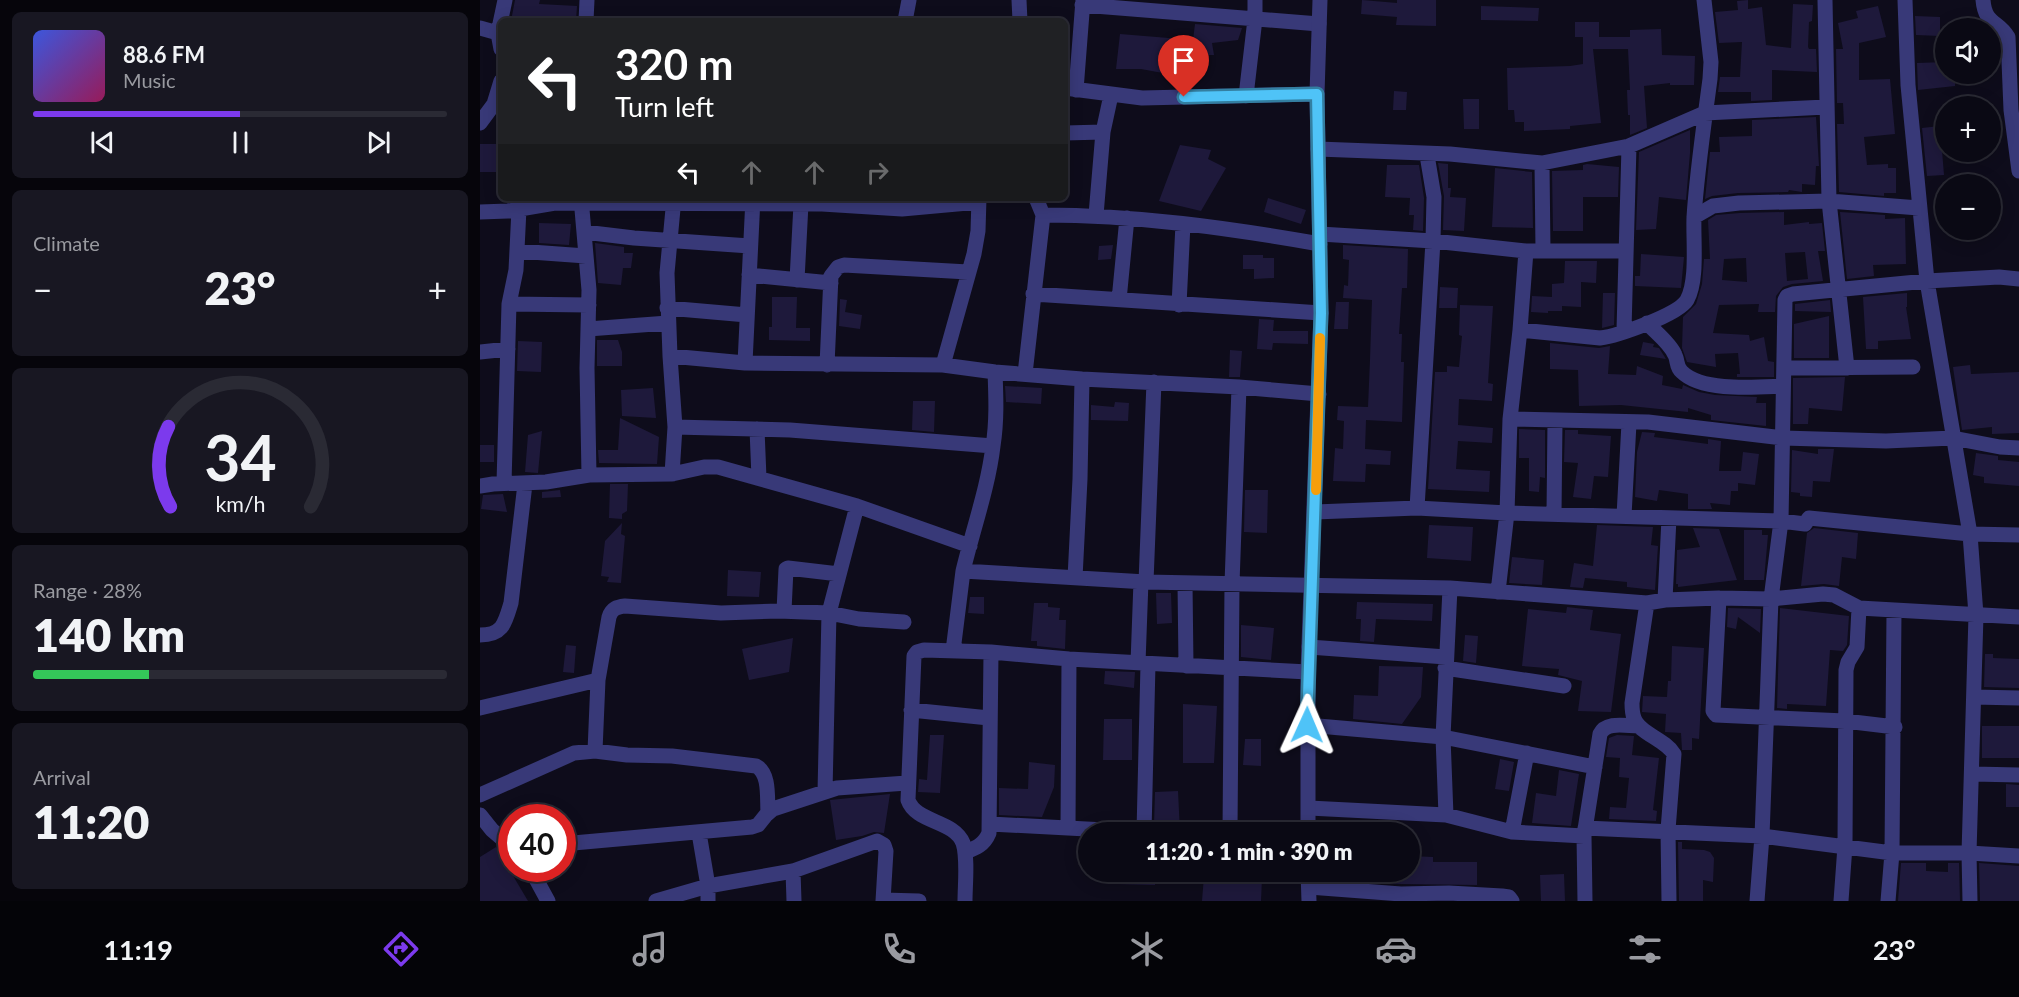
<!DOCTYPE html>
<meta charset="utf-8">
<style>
:root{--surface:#0a0914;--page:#181722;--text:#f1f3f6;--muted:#999aa0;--line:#2a2a34;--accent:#7c3aed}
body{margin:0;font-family:Lato,sans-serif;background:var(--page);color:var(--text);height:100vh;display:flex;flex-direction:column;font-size:22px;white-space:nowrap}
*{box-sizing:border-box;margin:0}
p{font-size:20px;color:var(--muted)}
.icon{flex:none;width:33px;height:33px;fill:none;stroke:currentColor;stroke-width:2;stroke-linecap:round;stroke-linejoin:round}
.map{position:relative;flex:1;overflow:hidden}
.details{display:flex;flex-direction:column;gap:12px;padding:12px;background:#06050b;width:480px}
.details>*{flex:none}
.banner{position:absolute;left:18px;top:18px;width:570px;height:183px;border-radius:9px;box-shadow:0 3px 15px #0003,0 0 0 2px var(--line);background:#202124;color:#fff;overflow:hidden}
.fabs{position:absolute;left:1455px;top:18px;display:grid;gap:12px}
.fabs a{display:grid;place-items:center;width:66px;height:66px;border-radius:50%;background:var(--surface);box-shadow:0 3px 15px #0003,0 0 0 2px var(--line);font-size:30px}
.speed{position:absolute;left:18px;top:804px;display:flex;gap:12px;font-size:30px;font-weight:700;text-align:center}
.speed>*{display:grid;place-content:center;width:78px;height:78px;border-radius:50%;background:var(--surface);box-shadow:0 3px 15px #0003,0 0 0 2px var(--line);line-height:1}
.speed .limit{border:9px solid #d22;background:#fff;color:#111}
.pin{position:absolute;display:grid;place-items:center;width:51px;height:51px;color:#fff;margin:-62px -26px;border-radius:50% 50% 50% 0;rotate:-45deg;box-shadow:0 0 6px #0007}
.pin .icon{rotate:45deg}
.me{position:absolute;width:66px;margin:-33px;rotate:1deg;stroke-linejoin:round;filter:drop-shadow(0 0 4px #0008)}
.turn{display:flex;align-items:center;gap:21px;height:126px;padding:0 18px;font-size:27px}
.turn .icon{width:78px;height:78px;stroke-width:2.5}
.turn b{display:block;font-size:42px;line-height:51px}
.lanes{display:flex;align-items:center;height:57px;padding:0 18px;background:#0003;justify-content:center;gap:30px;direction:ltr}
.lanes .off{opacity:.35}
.big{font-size:45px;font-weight:800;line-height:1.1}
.details .tile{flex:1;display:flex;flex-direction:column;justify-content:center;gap:9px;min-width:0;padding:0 21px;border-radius:9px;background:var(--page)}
.details .dial{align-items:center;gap:0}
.dial svg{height:156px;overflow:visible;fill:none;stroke:var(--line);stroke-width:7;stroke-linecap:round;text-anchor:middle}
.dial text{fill:var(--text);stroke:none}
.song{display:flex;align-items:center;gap:18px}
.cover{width:72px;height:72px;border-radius:9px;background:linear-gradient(135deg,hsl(230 70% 55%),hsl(330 70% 35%))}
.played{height:6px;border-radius:3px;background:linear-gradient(90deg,var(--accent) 50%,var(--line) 50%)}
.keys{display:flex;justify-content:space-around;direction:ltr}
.heat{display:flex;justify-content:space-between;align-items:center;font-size:33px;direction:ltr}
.charge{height:9px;border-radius:4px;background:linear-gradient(90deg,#34c759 28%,var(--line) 0)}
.trip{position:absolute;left:598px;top:822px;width:342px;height:60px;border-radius:30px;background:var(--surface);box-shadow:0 3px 15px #0003,0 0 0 2px var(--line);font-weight:800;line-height:60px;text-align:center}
.tab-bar{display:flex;height:96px;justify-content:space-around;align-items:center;background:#040408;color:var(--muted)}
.tab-bar .icon{width:42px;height:42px}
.tab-bar .current{color:var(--accent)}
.tab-bar b{font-size:27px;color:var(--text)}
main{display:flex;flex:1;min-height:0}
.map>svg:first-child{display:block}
.building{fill:#1e193b;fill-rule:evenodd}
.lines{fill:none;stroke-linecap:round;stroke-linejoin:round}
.minor{stroke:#383978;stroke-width:15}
.tertiary{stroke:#383978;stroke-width:15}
.route-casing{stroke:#337fa1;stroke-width:15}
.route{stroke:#4fc3f7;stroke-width:10}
.slow{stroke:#f59e0b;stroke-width:10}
</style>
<main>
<section class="details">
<div class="tile">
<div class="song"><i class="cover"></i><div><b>88.6 FM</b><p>Music</p></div></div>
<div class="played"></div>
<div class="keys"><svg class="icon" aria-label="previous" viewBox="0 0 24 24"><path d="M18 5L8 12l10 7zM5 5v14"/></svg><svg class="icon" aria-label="pause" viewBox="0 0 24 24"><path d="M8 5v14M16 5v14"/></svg><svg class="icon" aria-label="next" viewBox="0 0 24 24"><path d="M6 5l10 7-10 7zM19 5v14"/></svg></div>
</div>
<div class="tile"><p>Climate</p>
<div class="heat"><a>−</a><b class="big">23°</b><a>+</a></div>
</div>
<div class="tile dial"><svg viewBox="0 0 100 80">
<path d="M14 69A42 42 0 1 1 86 69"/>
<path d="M14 69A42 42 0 0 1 13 28" stroke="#7c3aed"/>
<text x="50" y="56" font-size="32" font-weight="700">34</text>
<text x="50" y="72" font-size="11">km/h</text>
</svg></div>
<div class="tile"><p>Range · 28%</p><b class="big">140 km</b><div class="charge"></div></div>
<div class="tile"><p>Arrival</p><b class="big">11:20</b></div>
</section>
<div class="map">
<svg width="1539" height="901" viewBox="0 0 1539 901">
<rect width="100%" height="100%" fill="#0e0c1b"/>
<path class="building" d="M35 0H60L59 4 97 6 96 21H31Z
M882 0 917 3V0H956V26L916 25 917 17 881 14Z
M1268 0V9L1282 7 1286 45 1311 48 1313 4 1333 5 1332 21 1329 22 1328 47 1329 49H1336L1337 72 1292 70V100L1271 101V92H1238L1240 77H1260L1262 42 1239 43 1235 12 1258 10 1257 1Z
M1001 6 1059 8 1058 21 1001 20Z
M1398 6 1406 37 1379 43V80L1410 79 1415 134 1384 137 1387 165 1408 164V168H1416V193H1404V196L1359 192 1357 124H1364L1363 103H1357L1356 49H1363L1358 23 1378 18 1376 11Z
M1435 16 1460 17V36L1436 35Z
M1095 22H1119V37H1150V30L1181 29 1182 55 1215 56 1214 85H1190V83L1164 86 1167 128 1150 135V115H1148L1147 90H1150L1148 49H1113L1121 123 1090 126V129L1044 131V122H1035L1034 110H1028L1027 68 1090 66 1103 64V37H1095Z
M715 24 762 28 758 40 732 43 734 55H711L710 78 661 69H636L640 34 713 40Z
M1466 62V74H1475V86L1438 90 1437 63Z
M914 91 927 92 926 110H913Z
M983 99H999V129H984Z
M1336 117 1339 166H1336L1335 185 1322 184V192L1309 190 1308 192 1258 193 1232 196 1225 199 1230 152H1240L1239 137 1272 136V120Z
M1460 126 1464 175 1447 176 1442 128Z
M1210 130V153L1206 200 1179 197 1176 229 1156 230 1159 152Z
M0 144H20V172H0Z
M700 145 731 150 728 159 746 168 721 211 679 201Z
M958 163 968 164V188H971L970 197 986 198 984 231 963 230 964 196Z
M1107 164 1139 167 1138 197H1103V231H1073L1072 171 1103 170V165Z
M907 165H939L944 198 943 231 933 230 934 215H929L930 198 905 197Z
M1015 168 1052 172 1053 228 1012 227Z
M788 198 826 210 821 224 784 212Z
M1304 212V225L1329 222V224L1342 223 1345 251H1338L1343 281 1312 284 1303 287 1296 296 1295 312H1278L1279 304 1239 305 1233 333 1269 335 1270 341 1284 337 1288 361 1294 362V377H1257V374H1260L1258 353 1235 354 1236 367 1207 362 1202 348 1203 317 1216 304 1222 284 1224 259H1230L1228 220 1236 215 1260 213ZM1325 252 1328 279 1307 281 1305 253ZM1266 258 1267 282 1242 280 1244 259Z
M1360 212 1405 215V219L1425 218 1426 264 1393 265 1394 276 1367 279Z
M59 223 91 224 89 245 59 243Z
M115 243 144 247V253H153L151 268H143L141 285 118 283Z
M633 245 631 259 618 260 619 246Z
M863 245 928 249 927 288H922L919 334H922L921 362H924L922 422 886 420 885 449 911 451 910 465 886 464 885 482 853 481 855 448 863 449 864 421 857 420 858 406 888 407 890 360 892 300 863 298 864 285 868 286 869 260 863 259Z
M1161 254 1204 257 1201 288 1155 286V276H1160Z
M763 255H783V258H794V278L774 279V269H763Z
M1085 261H1117L1116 283 1101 282V307L1082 306V311H1068V313L1051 312 1052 296 1072 297V284L1084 283Z
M960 287 978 288 977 308H959Z
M1123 293H1135L1134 325 1122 328Z
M1427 293V307H1426L1431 339 1398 341V349H1386L1383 297Z
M292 297H317L316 328H330V341L289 340V327H292Z
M360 299 367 300 365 312 382 315 380 329 359 326Z
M1350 300 1351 312 1315 311V304Z
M856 302H869L868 329H854Z
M980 305 1013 306 1008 383 1013 384 1012 401 979 399 978 425 1013 428 1012 443 978 441 976 469 1010 471 1009 492 948 489 955 372H967V366L979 367 982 336 979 335Z
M1349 316V358H1314V324Z
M779 319 794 320 793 331H828V344L793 343 792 350 777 349Z
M117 340H138L142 352V366H117Z
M38 341 62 342 61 372 37 371Z
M1163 342 1174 344 1173 347 1179 348 1186 359 1160 355Z
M1070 343 1119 348 1130 346 1128 374 1156 375 1157 366 1183 376 1182 385 1202 389 1203 385 1219 392 1235 395 1277 397 1276 403H1286V426L1231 420V415L1208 408V412L1141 405 1099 406 1098 370 1070 369Z
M750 350 762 351 760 377H749Z
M1490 365 1491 374 1539 372V433L1512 434V427L1482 430 1473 367Z
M1365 377 1362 411 1329 408 1328 424H1313V378Z
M525 386 562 388 561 404 526 402Z
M173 388 176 418 142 416 141 390Z
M433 401H455L454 432 432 430Z
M635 402 649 403 648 421 611 420V405L634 407Z
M140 418 179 437 177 464 119 463 118 450H138Z
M1039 429 1065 430V478L1060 477 1059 492 1049 491V458H1039Z
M1085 430H1098V434L1131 436 1128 477 1114 476 1111 499 1093 497 1098 463 1084 462Z
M62 431 58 473 45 472 48 435Z
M1162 432 1175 433 1174 437 1198 440 1228 444V439L1241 441 1239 471H1261L1263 452 1279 454 1275 485 1258 483V491H1251L1250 505 1230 503 1232 509H1208V494L1179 490 1177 501 1155 497 1157 452Z
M0 445H14V462H0Z
M1338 449H1354L1350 482 1333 481 1332 497 1320 496V493L1311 492 1312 450 1338 454Z
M1496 453 1518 456V460L1539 462V486L1504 483V477L1493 475Z
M130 484H148L147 511 142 514V519L129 518Z
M80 490 81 497 62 498V492Z
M765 490H788L787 533 764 532Z
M23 494 27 512 1 509 3 495Z
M142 523 141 534 145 536 141 583 127 582 129 577 121 576 125 541Z
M949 525 993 527 991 561 947 558Z
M1117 525 1173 527 1171 545 1178 546 1175 590 1147 587V582L1105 578 1103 588 1090 587 1094 563 1113 566Z
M1213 528 1239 529 1257 580 1198 587V584H1196L1197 550 1220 547Z
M1334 528 1378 533 1376 559 1362 557 1359 586 1344 584 1321 586 1327 533Z
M1264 530H1282V535H1288L1284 580H1264Z
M1032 557 1064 560 1062 585 1029 583Z
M248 570 281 572 279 597 247 596Z
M676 593H691L692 623 677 624Z
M490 597H504V614L488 613Z
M877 602 953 604 952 621 896 619 894 642 880 641 881 619H876Z
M554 603H568V607L580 608 579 620H586L585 649 557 646V641H551Z
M1087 607 1113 610 1110 630 1141 634 1131 712 1098 711 1102 681 1078 675 1079 669 1042 666 1048 609 1086 613Z
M1248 608 1281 609 1280 633 1258 617 1256 629 1247 627Z
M1300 608 1369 616 1367 645 1363 651 1350 650 1346 706 1307 704V709L1297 708Z
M761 625 794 628 791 660 761 657Z
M985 635 998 636 996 663 983 661Z
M313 638 309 672 269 680 262 649Z
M86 645 96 646 94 673 83 672Z
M1192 646 1224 648 1219 739 1212 738V750H1202L1201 733 1185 732 1186 714 1162 712 1163 696 1187 697 1188 681H1191Z
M1505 654H1513V658L1539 659V688L1504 687Z
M899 666 943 667 941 697 922 724 873 719 874 695 898 696Z
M625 671 655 672 654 688 624 684Z
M703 704 737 706 734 763H703Z
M624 719H652V760H623Z
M1502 726H1539V758H1502Z
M450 735H464L460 793 438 792 439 779 447 780Z
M1137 735 1154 736 1152 755 1179 758 1173 810 1177 811 1176 821 1129 819 1130 807 1146 808 1149 778 1139 777 1140 758 1126 757 1129 738Z
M765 739H781V766L763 765Z
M1020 759 1034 762 1029 791 1015 789Z
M549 762 575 765 574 787 562 817 519 815V788L548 789Z
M1079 770 1099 774 1091 826 1052 823 1056 793 1076 796Z
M1526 784 1539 785V807H1526Z
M698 791 700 832H684L683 824 674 825 675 792Z
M410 794 404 833 394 832 382 836 356 840 350 800Z
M1198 842H1202V849L1224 850 1230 852 1234 858 1233 882 1223 880V901H1199Z
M16 847 48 901H0V857Z
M930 856 953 857V862H997V885L921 884 874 881V872H930Z
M1421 863H1446V871L1468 872V863H1479L1480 901H1418Z
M1499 863 1539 866V901H1500Z
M637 872H676L675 885 637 884Z
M751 872H780V878H782L781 901H722L724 876 751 878Z
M1084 874 1085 901H1061L1060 875Z"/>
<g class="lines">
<path class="minor" d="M539 0 540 21
M1345 0 1349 201 1367 368
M1425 0 1428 85 1447 281 1490 534 1496 615 1489 853 1490 901
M1503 0C1505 25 1518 20 1528 37L1531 110 1539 171
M602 5 839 24
M106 21 107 0
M425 21 429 0
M0 28 18 33
M21 49 18 33 25 0
M585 88 662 98 837 94
M596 90 603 0
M766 96 775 19V0
M0 123 14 104 21 81
M585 133 623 132
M838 149 970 154 1062 163 1149 146 1225 113 1346 107
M1062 163 1063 251
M101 198 109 290 107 368 109 475
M0 212 28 211 75 203 342 204 422 209 499 202
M563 215C656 215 749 228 840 244
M616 215 623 132 631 95
M1214 217 1233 206 1259 203 1349 201 1439 208
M104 232 154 238 270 246
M840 234 953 241 1046 251H1146
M37 251 106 256
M269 275 351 283
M317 280 321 204
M553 294 841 313
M639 300 647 218
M29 304 109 305
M699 305 703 224
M187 308 267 315
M1167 323C1175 332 1190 343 1195 355 1198 361 1196 367 1202 372 1222 392 1276 387 1303 386
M108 329 188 323
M1040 330 1120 338C1137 336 1198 315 1207 300 1218 280 1213 240 1214 217 1217 171 1224 125 1230 79L1231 62 1224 0
M1144 330 1149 146
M0 352 28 349
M190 356 265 363 463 365 515 372 602 379 759 387 839 394
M265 363 273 198
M347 365 351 276 358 267 364 265 488 272
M463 365 494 254 498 231 499 198
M1304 368 1433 367
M515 372C516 397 517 421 513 446 508 488 493 529 483 571L666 582 970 588 1167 603 1185 600 1239 598 1291 599 1343 594 1354 595 1379 608 1539 617
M545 374 563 215 556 198
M1030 419 1168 422 1303 438 1406 441 1473 438 1520 447 1539 448
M195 427 310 430 513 446
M277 429 279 478
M192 474 195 427 190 356 187 273 194 198
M24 483 29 304 36 270 39 209
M0 486 13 484 66 482 109 475 192 474 224 467H238L377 506 490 546
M937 508 953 241 954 197 947 155
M835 512 937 508 1027 513 1301 521 1325 524 1329 518 1490 534 1539 535
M1074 514 1075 421
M1144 516 1149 423
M595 578 600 479 602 379
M666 582 674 382
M705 583 706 666
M970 588 963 737 1115 767
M1018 592 1027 513 1030 419 1040 330 1046 251
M1239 598 1233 711 1236 715 1365 721 1415 727
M1185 600 1189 518
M1167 603 1152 703C1152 707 1152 713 1154 718 1158 733 1185 739 1194 754L1188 830 1189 901
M304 611 306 569 308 568 359 574
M0 635C23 635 25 623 31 603L45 484
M829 647 966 657
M473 651 483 571
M658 663 661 581
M965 668 1084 686
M1494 697 1539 698
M0 708 118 680 129 617C132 608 137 607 145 606L241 613 299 611 349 613 379 619 424 622
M431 710 509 718
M827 725 963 737 966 815
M115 751 118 680
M1493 774 1539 775
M345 792 349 613 377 506
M0 795 94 753 115 751 147 755 192 756 276 766C290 773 287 798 288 812
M829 808 966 815 1032 832 1104 836
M0 815 12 830 32 847
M510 824 663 832
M588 828 589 659
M1105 828 1282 836 1412 853H1489L1539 856
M664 832 668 664
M750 832 752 584 759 387
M1032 832 1047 753
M219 833 228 886V901
M82 844 272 827 278 825 286 815 293 809 357 788 427 783
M485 852C496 848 504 845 509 833L511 652
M50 868 68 901
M313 871 314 901
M829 887 921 894 969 893 1022 896 1029 897 1032 901
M403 900 439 901
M176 901 228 886 313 871 397 841 404 845 406 851 403 901
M485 901C485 885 488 858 483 843 474 820 436 823 428 800L434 656 437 652 444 650 511 652 589 659 828 672
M1105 901 1104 836 1120 734C1126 721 1146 726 1158 726
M1277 901 1282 836 1291 599 1301 521 1305 300 1307 296 1313 294 1447 281 1519 277 1539 279
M1361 901 1365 846 1366 670 1368 662 1377 647 1379 608
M1408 901 1412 853 1414 611"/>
<path class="tertiary" d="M828 832V672L841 313 837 94 840 0
M828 872 829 901"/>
</g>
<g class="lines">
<defs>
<path id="route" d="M704 97 837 94 841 313 827 725"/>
</defs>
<use href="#route" class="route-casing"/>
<use href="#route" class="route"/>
<path class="slow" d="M836 490 840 338"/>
</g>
</svg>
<div class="fabs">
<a><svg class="icon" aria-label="sound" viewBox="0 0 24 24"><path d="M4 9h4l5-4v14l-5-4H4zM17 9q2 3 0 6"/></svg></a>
<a>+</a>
<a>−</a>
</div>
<div class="speed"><div class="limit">40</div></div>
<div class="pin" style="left:704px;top:97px;background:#d93025"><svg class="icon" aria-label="arrive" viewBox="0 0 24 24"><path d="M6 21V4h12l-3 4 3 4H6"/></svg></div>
<svg class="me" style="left:827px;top:725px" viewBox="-20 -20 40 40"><path d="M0-17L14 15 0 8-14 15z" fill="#4fc3f7" stroke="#fff" stroke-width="4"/></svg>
<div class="trip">11:20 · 1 min · 390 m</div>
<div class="banner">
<div class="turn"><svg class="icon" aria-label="left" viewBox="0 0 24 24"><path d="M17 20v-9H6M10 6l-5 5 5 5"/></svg><div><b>320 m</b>Turn left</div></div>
<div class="lanes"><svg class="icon" aria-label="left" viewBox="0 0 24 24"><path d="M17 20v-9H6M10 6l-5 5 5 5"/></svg><svg class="icon off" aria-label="ahead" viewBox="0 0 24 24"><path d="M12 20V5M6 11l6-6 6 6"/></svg><svg class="icon off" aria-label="ahead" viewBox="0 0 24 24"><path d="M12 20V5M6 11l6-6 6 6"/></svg><svg class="icon off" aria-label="right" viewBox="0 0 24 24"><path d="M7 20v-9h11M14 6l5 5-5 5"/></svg></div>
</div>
</div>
</main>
<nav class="tab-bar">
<b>11:19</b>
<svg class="icon current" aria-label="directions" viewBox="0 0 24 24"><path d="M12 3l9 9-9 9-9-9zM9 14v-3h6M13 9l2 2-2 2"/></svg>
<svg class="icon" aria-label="music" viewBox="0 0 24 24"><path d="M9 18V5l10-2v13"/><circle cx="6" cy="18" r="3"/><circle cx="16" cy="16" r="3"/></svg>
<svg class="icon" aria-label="phone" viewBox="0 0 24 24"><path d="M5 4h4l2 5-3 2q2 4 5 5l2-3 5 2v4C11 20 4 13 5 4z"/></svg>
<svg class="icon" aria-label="climate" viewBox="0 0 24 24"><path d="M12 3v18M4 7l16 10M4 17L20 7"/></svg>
<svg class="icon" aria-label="car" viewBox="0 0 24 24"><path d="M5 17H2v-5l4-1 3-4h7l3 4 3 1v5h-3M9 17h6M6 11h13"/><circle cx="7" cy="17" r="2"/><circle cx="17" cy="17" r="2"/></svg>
<svg class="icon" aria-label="filters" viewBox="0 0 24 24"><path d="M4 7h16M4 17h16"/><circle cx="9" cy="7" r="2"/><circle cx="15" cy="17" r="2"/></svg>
<b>23°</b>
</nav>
